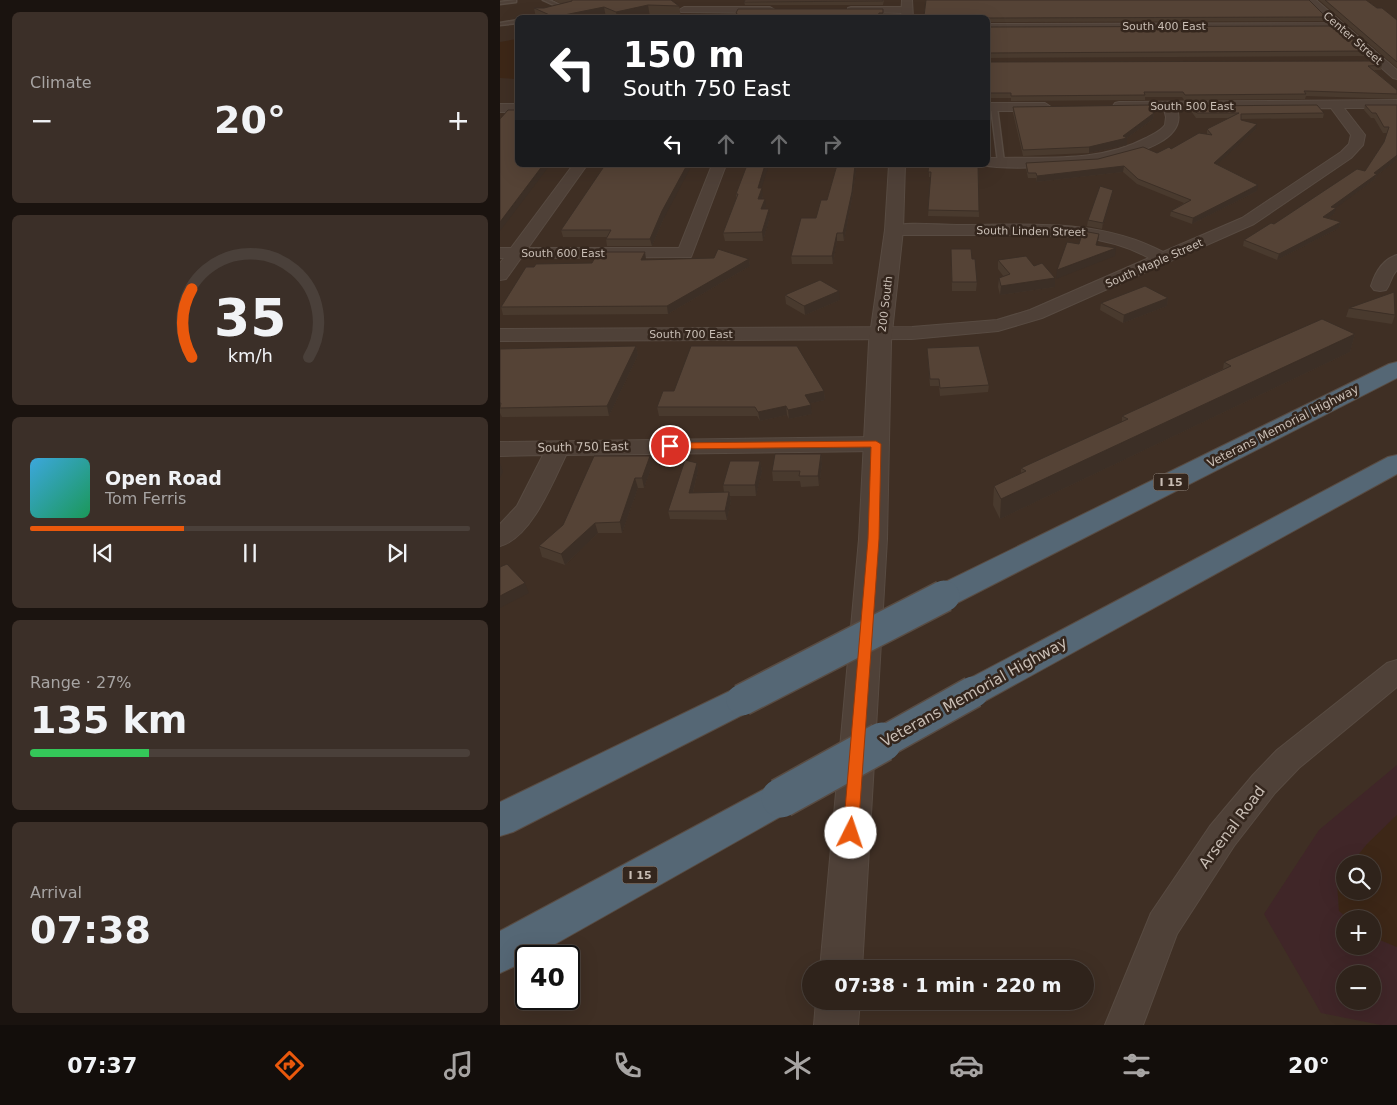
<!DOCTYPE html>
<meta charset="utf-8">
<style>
:root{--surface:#2f231b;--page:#3b2f28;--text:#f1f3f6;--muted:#a7a4a3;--line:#4a403a;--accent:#ea580c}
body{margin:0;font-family:"DejaVu Sans",sans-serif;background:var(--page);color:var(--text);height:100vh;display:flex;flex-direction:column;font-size:19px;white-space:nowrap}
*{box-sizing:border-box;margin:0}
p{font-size:16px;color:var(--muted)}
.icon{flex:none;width:28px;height:28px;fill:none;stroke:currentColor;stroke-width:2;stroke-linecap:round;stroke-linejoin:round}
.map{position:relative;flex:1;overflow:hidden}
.sheet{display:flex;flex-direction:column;gap:12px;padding:12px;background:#1a130f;width:500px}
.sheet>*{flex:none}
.banner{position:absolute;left:15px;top:15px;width:475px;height:152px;border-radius:8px;box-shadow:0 5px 20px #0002,0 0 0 1px var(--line);background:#202124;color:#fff;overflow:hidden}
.buttons{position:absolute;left:836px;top:855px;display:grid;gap:10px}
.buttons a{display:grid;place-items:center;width:45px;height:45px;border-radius:50%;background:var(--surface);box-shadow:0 5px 20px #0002,0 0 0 1px var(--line);font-size:25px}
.speed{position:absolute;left:15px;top:945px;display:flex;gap:10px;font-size:25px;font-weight:700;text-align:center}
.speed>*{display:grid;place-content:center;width:65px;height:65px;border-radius:50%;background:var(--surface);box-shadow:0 5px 20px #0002,0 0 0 1px var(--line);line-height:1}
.speed .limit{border:2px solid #111;border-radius:8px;background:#fff;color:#111}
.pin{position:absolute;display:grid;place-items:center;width:42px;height:42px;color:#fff;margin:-21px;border:2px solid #fff;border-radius:50%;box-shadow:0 1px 5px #0007}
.me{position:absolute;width:55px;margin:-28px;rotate:4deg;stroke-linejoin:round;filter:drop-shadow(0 0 4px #0008)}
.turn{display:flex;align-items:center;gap:18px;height:105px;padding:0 25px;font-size:22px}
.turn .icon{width:65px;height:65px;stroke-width:2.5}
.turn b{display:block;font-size:35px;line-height:42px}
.lanes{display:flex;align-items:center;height:48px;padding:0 25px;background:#0003;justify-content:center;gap:25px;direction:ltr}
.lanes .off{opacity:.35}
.big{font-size:38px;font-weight:700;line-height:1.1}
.sheet .card{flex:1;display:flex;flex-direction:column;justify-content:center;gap:8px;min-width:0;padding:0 18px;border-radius:8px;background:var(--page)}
.sheet .dial{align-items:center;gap:0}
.dial svg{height:130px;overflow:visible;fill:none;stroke:var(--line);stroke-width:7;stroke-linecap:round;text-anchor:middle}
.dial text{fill:var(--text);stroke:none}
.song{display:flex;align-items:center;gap:15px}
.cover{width:60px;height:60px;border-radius:8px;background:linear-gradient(135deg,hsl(200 70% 55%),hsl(150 70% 35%))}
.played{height:5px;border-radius:2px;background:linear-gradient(90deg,var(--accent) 35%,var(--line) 35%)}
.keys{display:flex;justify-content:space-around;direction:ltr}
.heat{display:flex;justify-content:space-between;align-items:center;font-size:28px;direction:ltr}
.charge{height:8px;border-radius:4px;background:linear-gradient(90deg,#34c759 27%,var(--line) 0)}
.trip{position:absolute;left:302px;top:960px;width:292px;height:50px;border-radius:25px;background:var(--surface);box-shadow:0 5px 20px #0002,0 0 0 1px var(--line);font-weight:700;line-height:50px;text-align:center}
.menu{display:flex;height:80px;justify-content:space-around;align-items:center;background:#130e0b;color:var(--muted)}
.menu .icon{width:35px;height:35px}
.menu .selected{color:var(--accent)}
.menu b{font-size:22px;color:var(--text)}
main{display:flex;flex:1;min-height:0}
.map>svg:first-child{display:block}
.green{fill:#402628;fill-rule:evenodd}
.water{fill:#3d2717}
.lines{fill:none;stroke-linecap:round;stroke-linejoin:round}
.service-casing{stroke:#584b42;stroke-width:3}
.minor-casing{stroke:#584b42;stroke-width:2}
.tertiary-casing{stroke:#584b42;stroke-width:2}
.motorway-casing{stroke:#594c43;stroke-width:2}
.service{fill:#4f4138;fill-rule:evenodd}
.minor{fill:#4f4138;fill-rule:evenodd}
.tertiary{fill:#4f4138;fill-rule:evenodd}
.motorway{fill:#556775;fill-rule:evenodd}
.motorway-bridge-far1-casing{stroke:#594c43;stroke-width:34;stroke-linecap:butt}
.motorway-bridge-casing{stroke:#594c43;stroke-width:42;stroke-linecap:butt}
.motorway-bridge-far1{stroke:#556775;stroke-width:31}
.motorway-bridge{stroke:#556775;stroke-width:39}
.wall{fill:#493a2e}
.shaded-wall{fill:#3c2f26}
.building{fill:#554336;stroke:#3c2f26}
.route{fill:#ea580c;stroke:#983908}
.labels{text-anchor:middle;stroke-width:5;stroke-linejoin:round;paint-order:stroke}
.far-street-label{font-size:11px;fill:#c9beb5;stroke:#34261d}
.shield{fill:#34261d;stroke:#9c9087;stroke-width:1}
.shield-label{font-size:11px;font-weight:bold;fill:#c9beb5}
.street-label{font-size:12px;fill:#c9beb5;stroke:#34261d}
.near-street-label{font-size:15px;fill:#c9beb5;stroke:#34261d}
</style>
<main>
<section class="sheet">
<div class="card"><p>Climate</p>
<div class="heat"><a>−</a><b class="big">20°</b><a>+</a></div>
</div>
<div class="card dial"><svg viewBox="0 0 100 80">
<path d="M14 69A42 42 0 1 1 86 69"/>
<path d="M14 69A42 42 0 0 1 14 27" stroke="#ea580c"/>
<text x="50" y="56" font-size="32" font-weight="700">35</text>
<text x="50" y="72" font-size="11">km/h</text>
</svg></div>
<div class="card">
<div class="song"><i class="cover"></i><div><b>Open Road</b><p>Tom Ferris</p></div></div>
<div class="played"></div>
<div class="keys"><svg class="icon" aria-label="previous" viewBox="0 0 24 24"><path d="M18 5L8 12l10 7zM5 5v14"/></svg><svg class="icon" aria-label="pause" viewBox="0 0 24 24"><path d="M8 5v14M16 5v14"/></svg><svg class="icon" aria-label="next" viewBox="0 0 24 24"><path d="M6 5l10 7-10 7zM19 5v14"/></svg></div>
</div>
<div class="card"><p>Range · 27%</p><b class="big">135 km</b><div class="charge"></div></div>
<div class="card"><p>Arrival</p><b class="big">07:38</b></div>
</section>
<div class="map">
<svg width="897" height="1025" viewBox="0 0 897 1025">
<rect width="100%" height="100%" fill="#3f2f24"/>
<path class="green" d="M897 765V815L867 844 851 864H845V871L837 881 839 911 849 919H845V946H872L873 935 880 940 897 947V1025H881L821 1013 764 914 819 830ZM845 974H872V1001H845Z"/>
<path class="water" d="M17 39V79L0 78V42Z
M897 815V947L880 940 873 935 872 919H849L839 911 837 881 845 871V891H872V864H851L867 844Z"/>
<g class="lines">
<defs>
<path id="service" d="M16 0V2L0 4V2Z
M43 0H49L73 11 69 12Z
M18 20V23L0 25V23Z
M494 105 497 107 504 162 501 164 498 162 491 107Z"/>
<path id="minor" d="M805 0H816L897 70V79L893 78 837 29 488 30V24L830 23Z
M184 7H270L275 10 270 13 181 12 179 10Z
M351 7H407L412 10 407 13 348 12V8Z
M897 100V108H844L865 135 863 145 851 158 754 224 542 318 498 331 412 339 0 341V329L412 327 497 320 530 310 649 258C603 232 549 235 497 235 463 235 428 235 394 235L388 233 386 230 388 227C409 221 435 225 457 225 526 225 600 218 663 252L742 218 841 152 849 144 851 135 831 108 677 109C697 165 515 173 483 165H488V158C541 156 597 164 646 138 653 134 661 131 665 125L666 117 664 109H615L613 106 615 103 619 102Z
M488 103H545L551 107 545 111H488Z
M0 104H18V112H0Z
M73 165H87L28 248H179L212 165H226L191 257 21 258 6 279 0 280V263L4 258H0V248H11Z
M897 255V270C891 276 891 283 886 290L880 291 874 290 871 286C875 273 883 259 897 255Z
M376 437 384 439 387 444 384 449 376 451 66 455C53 482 31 538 0 546V524L17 506 43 455 0 456V442Z
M897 660V687L799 768 775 793 734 846 677 934 643 1025H605L651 913 710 826 753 775 777 750 887 663Z"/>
<path id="tertiary" d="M402 0H412L413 18H401Z
M389 165H405L403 230 391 342 387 539 362 969H320L359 539 369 342 385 230Z
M316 1001H360L358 1025H314Z"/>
<path id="motorway" d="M897 362V378L455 604 444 607 433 604 429 596 433 588 889 364Z
M897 455V474L485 701 473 705 461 701 456 692 461 683 888 457Z
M242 687 254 691 259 700 254 709 13 832 0 836V802L230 691Z
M281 782 294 787 299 798 294 809 34 956H26V961L0 973V931L268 787Z"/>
</defs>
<use href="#service" class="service-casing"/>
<use href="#minor" class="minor-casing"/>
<use href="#tertiary" class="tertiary-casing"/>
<use href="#motorway" class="motorway-casing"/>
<use href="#service" class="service"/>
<use href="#minor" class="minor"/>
<use href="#tertiary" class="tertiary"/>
<use href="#motorway" class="motorway"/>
<defs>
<path id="motorway-bridge-far1" d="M242 700 444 596
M380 744 473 692"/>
<path id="motorway-bridge" d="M281 798 382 742"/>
</defs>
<use href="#motorway-bridge-far1" class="motorway-bridge-far1-casing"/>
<use href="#motorway-bridge" class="motorway-bridge-casing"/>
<use href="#motorway-bridge-far1" class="motorway-bridge-far1"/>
<use href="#motorway-bridge" class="motorway-bridge"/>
</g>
<path class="wall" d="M53 0H171L179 6 181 17 36 18 34 8H44L61 4Z
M245 0H384L383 5H245L244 2Z
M426 0 826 17 825 21 488 22V24V18H424Z
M819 0H866L877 8 897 20V68Z
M383 9V18H236V13Z
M488 27 865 51 864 56 488 58V60Z
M488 62 882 65 881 70H874L897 90V99L806 96 805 99 684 100 682 97H645V100L511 101V98H488Z
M865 105H897V158L894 162 876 176 875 179 835 208 834 214 828 218 841 222 839 228 777 260 743 246 744 240 774 224 865 171 884 142 887 133H883L874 118H871L864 110Z
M692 106 824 113 823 118 741 119V120L756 129 717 164 757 191 692 224 670 216 671 211 684 203 637 184 623 172 536 182V178H528L526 168V163L598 159 657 153 671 149 707 134V129L729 118H696L691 111Z
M513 107 654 113 653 119 627 138V145L589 153 523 156 513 113Z
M337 165H357L352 199 344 241H337L333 264H292L291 256 327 200Z
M429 165 478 166 479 217 428 216 431 177H429Z
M261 188 263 196 262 199 266 207 265 209 270 217 263 241H225L223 233 236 199V194Z
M613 190 612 196 602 229 587 226 588 220Z
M164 218 152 246H107L106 239 107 237H63L61 230Z
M451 249 472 259 477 282 476 291H452Z
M249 259 250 266 168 314 3 315 1 307 92 263 146 260Z
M498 260 534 266 555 287 500 295 498 287 499 278 504 277 498 269Z
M285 295 340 300 305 315 286 304Z
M668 298 667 306 623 323 600 310 601 303Z
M849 308 895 315 892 324 846 317Z
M855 334 850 352 500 519 493 505 494 486 521 473V468L622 422V416L723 369 724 362Z
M136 346 138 355 109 416 2 417 0 413V349Z
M427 348 489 385 488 392 440 396 439 386H430Z
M324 391 325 400 310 403 312 414 289 419 287 415 260 421 257 416H159L157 407Z
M321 454 322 464 319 486 301 487 300 481H273L272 471Z
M260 461 262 471 256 496H230L231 501 227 520 170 519 168 511 197 463 198 471 193 493 224 492 223 485Z
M152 466 144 488H138L122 533H98L65 565 42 557 39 546Z"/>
<path class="shaded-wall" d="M148 5 150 17 117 18 116 12Z
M104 7 106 18H54V17Z
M654 113 653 119 627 138V145L589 153V147L623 136Z
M757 124 756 129 713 168 714 163Z
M897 155V158L894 162 876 176 875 179 829 213 831 207Z
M43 165H50L0 231V222Z
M187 165H192L164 218 152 246 150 239 162 211Z
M265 165H269L259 196 258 188Z
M355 165H357L352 199 344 241 343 233Z
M624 166 623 172 536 182 537 176Z
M758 185 757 191 692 224 693 218Z
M262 188 263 196 259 207 258 199Z
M613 190 612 196 602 229 603 223Z
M265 199 266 207 262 217 261 209Z
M836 208 834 214 822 223 823 217Z
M269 209 270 217 263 241 262 232Z
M841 222 839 228 777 260 779 254Z
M337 233V241L333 264 332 256Z
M599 234 598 242 595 254 596 245Z
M616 248 615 256 556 279 557 270Z
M145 252 146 259 143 267 141 260Z
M249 259 250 266 168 314 167 306Z
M555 278V287L500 295 501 286Z
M339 291 340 300 305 315 304 306Z
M668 298 667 306 623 323 624 315Z
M855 334 850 352 500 519 501 499Z
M136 346 138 355 109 416 107 406Z
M324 391 325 400 306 404 305 395Z
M311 405 312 414 289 419 288 410Z
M286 406 287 415 260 421 258 412Z
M321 454 322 464 319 486 318 476Z
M150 456 152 466 144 488 142 478Z
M260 461 262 471 256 496 255 485Z
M0 463 3 472 0 478Z
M197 463 198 471 191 501 189 493Z
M135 478 138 488 122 533 120 522Z
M229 492 231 501 227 520 225 511Z
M95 523 98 533 65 565 61 554Z
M25 583 29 593 0 608V596Z"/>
<path class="building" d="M72 0H171L179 6 148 5 116 12 104 7 54 17 34 8H44L72 1Z
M245 0H383V1L244 2Z
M426 0H809L826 17 488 18V20V18H429V16H424Z
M825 0H866L877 8H882L897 20V62Z
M238 9H383V13H379L378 18H242L236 13Z
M837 26 865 51 488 53V56V27Z
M878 61 882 65 868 66 897 90V94L807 91H804L806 94 685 95 683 92H644L645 95 511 96V93H488V62Z
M651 105 654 113 623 136 627 138 589 147 523 150 513 107Z
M817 105 824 113 741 114V120L757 124 714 163 758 185 693 218 671 211 691 200 638 179 624 166 537 176 536 173H528L526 163 598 159 643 147 657 153 669 147 671 149 699 133 712 135 707 129 739 113H697L692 106Z
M865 105H897V155L896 156 874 173 877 174 831 207 836 208 823 217 841 222 779 254 744 240 771 223 774 224 857 169 865 171 884 142 889 127H884L876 113H872Z
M8 110H18V165H43L0 222V119Z
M105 165H187L162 211 150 239H106L111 230H61Z
M247 165H265L258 188H262L258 199H265L261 209H269L262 232 223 233 238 194H236Z
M337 165H355L352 192 343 233H337L332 256H291L301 218H316L321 200H327Z
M429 165H472V166H478L479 211 428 210 431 172H428Z
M600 186 613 190 603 223 588 220Z
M583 231 599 234 596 245 616 248 557 270 567 242 579 244Z
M218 249 249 259 167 306 1 307 26 267H34L36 264 92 263 98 252H145L141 260 214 258Z
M451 249H471L472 259H475L477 282H452Z
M526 256 534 266 542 263 555 278 501 286 499 278 510 274 498 260Z
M320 280 339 291 304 306 285 295Z
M645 286 668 298 624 315 601 303Z
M894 292 895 315 849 308Z
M822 319 855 334 501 499 494 486 526 471 521 468 628 419 622 416 731 366 724 362Z
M136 346 107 406 0 408 1 403H0V349Z
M191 346H297L324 391 305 395 311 405 288 410 286 406 258 412 255 407H157L163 391H174Z
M479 346 489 385 440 388 439 379H430L427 348Z
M275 454H321L318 476H299L300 471H272Z
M94 456H150L142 478H135L120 522 95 523 61 554 39 546 63 525Z
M185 460 197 463 189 493 229 492 225 511H168Z
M230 461H260L255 485H223Z
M7 564 25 583 0 596V567Z"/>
<path class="route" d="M376 441 381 444 379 539 358 833 356 838 351 840 345 838 343 833 368 539 371 447 170 449 165 446 170 443Z"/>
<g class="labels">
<g class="far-street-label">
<text x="664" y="30">South 400 East</text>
<text transform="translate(853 38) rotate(41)" y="4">Center Street</text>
<text x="692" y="110">South 500 East</text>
<text transform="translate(531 231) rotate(1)" y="4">South Linden Street</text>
<text x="63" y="257">South 600 East</text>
<text transform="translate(654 263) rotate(-24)" y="4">South Maple Street</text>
<text transform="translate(385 304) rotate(-83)" y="4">200 South</text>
<text x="191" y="338">South 700 East</text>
</g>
<g class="shield">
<rect x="653.5" y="473.5" width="35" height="17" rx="4"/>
<rect x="122.5" y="866.5" width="35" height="17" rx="4"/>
</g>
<g class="shield-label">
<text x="671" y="486">I 15</text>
<text x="140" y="879">I 15</text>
</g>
<g class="street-label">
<text transform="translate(783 426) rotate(-27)" y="4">Veterans Memorial Highway</text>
<text transform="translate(83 447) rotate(-1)" y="4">South 750 East</text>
</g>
<g class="near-street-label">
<text transform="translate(474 692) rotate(-29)" y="5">Veterans Memorial Highway</text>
<text transform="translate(732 827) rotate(-53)" y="5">Arsenal Road</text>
</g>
</g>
</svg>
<div class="buttons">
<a><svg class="icon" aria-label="search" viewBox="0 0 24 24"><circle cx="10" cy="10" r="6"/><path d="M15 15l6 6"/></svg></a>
<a>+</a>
<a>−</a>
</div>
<div class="speed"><div class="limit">40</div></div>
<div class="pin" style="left:170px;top:446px;background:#d93025"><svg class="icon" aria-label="arrive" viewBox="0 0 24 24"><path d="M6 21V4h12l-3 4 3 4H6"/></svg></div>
<svg class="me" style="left:351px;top:833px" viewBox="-20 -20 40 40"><circle r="19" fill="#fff"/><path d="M0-13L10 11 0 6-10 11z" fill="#ea580c"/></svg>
<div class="trip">07:38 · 1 min · 220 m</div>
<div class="banner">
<div class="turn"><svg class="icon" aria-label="left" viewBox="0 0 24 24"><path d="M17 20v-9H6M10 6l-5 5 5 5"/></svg><div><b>150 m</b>South 750 East</div></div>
<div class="lanes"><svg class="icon" aria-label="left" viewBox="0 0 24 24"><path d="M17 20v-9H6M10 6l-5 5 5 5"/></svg><svg class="icon off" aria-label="ahead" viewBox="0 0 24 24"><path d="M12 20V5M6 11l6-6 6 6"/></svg><svg class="icon off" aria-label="ahead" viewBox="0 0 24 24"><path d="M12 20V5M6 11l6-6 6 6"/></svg><svg class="icon off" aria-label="right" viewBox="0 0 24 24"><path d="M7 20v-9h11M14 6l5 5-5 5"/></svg></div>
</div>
</div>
</main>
<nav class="menu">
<b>07:37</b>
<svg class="icon selected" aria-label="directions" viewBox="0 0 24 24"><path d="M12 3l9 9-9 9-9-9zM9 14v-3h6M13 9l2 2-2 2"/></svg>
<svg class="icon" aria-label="music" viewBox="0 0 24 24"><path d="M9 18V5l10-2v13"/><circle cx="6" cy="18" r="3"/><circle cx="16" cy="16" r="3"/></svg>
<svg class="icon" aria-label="phone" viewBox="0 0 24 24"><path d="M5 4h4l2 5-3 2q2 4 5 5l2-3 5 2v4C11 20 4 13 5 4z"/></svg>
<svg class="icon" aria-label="climate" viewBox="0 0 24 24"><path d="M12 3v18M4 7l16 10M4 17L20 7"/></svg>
<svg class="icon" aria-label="car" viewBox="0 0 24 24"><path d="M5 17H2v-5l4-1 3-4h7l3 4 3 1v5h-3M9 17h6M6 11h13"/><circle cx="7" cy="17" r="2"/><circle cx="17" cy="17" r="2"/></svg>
<svg class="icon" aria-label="filters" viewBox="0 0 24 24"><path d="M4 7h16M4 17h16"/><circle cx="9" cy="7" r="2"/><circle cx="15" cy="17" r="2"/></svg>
<b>20°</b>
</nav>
